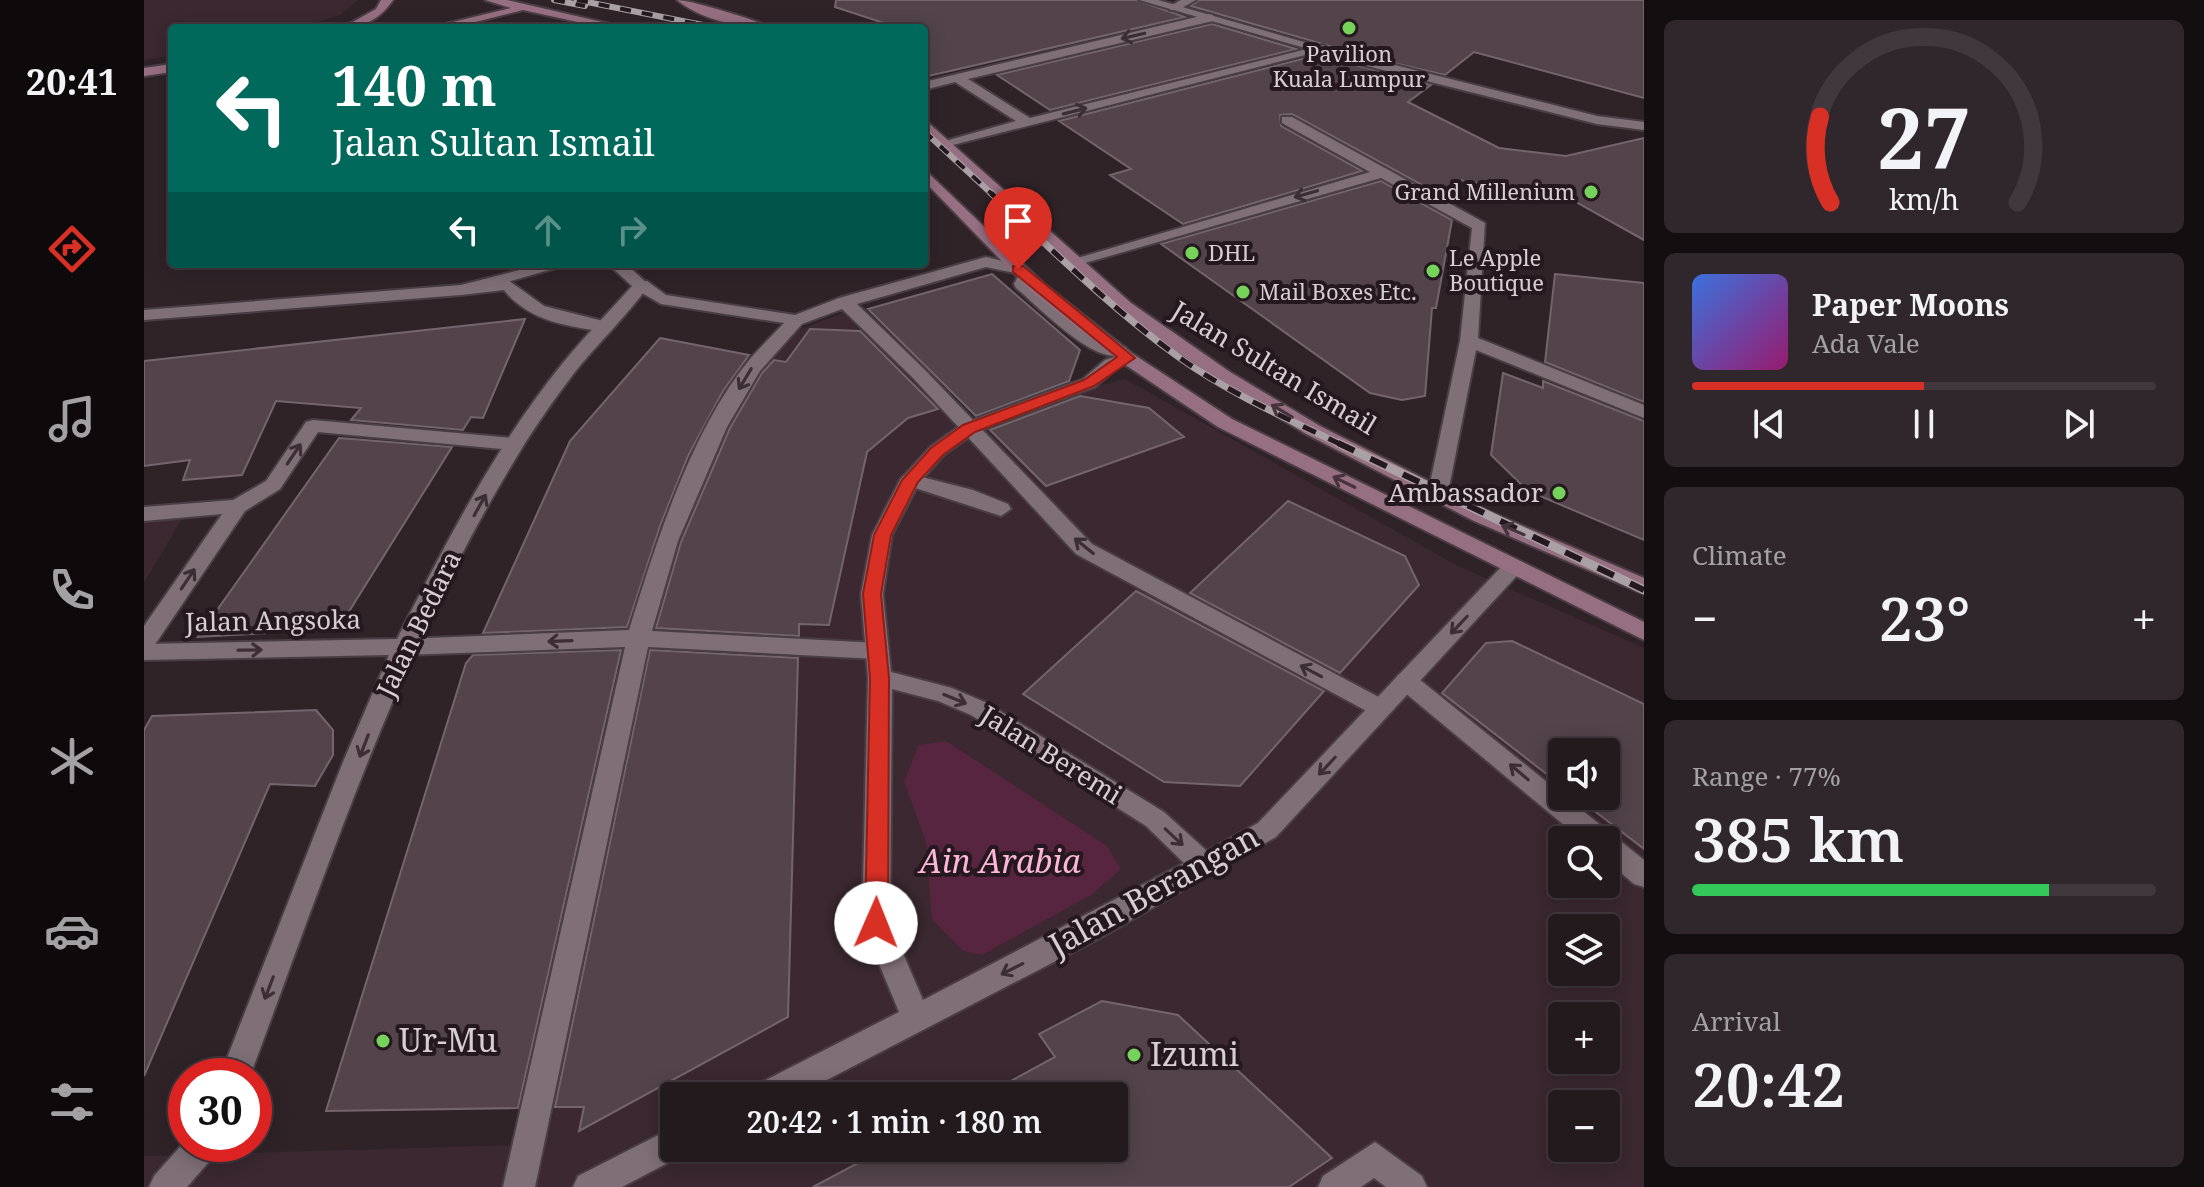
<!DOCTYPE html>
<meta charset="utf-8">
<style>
:root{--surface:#231a1e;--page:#2f272b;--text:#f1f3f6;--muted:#a3a1a4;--line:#40383c;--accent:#d93025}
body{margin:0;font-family:"Noto Serif",serif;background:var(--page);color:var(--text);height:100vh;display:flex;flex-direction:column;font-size:30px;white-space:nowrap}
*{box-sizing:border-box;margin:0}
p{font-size:26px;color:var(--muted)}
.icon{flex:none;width:44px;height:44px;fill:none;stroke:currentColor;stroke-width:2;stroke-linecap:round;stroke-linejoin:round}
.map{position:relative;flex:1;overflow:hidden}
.details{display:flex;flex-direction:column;gap:20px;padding:20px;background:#130e10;width:560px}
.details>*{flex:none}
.banner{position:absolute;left:24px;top:24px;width:760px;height:244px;border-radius:8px;box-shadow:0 4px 20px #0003,0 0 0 2px var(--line);background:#00695c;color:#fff;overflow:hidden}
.controls{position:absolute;left:1404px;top:738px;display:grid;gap:16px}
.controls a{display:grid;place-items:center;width:72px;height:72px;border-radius:8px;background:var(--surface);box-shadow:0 4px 20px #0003,0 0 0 2px var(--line);font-size:40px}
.speed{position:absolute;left:24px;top:1058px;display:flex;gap:16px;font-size:40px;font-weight:700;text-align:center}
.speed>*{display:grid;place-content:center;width:104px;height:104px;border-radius:50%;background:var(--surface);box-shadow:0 4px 20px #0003,0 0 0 2px var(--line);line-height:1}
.speed .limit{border:12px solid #d22;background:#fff;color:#111}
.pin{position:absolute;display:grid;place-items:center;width:68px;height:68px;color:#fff;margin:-82px -34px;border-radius:50% 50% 50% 0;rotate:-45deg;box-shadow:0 0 8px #0007}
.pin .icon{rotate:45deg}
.me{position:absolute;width:88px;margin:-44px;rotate:1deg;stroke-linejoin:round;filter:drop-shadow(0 0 6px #0008)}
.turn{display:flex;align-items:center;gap:28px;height:168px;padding:0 32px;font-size:36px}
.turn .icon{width:104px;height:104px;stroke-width:2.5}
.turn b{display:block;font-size:56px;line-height:68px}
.lanes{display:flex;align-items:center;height:76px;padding:0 32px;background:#0003;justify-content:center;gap:40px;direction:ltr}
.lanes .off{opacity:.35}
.big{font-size:60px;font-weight:600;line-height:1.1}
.details .card{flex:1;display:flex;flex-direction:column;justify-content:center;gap:12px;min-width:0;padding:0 28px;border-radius:12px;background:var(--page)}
.details .dial{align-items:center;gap:0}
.dial svg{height:208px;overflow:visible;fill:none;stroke:var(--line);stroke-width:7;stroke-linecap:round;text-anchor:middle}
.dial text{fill:var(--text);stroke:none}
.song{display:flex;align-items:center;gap:24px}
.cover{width:96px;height:96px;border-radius:12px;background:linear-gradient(135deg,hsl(220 70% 55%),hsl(320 70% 35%))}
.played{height:8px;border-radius:4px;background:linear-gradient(90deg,var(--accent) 50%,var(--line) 50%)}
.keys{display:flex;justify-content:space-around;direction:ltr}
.heat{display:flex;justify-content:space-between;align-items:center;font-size:44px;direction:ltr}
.charge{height:12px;border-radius:6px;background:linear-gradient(90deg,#34c759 77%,var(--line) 0)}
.trip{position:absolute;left:516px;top:1082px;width:468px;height:80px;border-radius:8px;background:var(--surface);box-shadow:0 4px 20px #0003,0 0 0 2px var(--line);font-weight:600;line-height:80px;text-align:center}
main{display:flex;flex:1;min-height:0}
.menu{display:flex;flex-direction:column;width:144px;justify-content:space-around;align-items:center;background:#0e0a0c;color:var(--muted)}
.menu .icon{width:56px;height:56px}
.menu .current{color:var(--accent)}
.menu b{font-size:36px;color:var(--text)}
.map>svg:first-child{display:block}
.built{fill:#3b2831;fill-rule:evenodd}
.green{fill:#582540}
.building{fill:#52444a;stroke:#74656c;stroke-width:2}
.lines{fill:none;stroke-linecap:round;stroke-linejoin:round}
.service-casing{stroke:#493e43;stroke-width:4}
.minor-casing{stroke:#493e43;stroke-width:4}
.secondary-casing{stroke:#493e43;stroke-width:4}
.service{fill:#7f6f76;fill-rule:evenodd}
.minor{fill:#7f6f76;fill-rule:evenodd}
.secondary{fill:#976f82;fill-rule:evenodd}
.rail-far2-casing{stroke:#aaa1a5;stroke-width:6}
.rail-far1-casing{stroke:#aaa1a5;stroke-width:7}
.rail-casing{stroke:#aaa1a5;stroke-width:9}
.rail-far2{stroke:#25191f;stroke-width:4;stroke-dasharray:11;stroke-linecap:butt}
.rail-far1{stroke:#25191f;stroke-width:5;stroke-dasharray:14;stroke-linecap:butt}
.rail{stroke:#25191f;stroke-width:6;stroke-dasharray:18;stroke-linecap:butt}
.oneway{stroke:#3c2e35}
.oneway2{stroke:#47333d}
.route{fill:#d93025;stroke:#8d1f18;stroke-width:2}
.poi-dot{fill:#75d25b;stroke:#25191f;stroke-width:3}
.labels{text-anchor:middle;stroke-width:8;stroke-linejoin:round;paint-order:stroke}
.far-poi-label{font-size:22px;fill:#d7ced2;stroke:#25191f;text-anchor:start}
.street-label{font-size:26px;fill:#d7ced2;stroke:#25191f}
.poi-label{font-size:26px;fill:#d7ced2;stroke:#25191f;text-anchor:end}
.near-park-label{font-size:32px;font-style:italic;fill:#fcb7d8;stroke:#25191f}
.near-street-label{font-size:32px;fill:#d7ced2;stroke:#25191f}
.near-poi-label{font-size:32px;fill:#d7ced2;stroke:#25191f;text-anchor:start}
</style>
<main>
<nav class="menu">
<b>20:41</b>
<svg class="icon current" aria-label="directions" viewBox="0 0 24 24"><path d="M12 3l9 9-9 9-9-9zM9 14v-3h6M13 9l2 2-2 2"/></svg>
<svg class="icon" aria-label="music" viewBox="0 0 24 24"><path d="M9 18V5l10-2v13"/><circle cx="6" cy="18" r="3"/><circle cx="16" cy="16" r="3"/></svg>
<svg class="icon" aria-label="phone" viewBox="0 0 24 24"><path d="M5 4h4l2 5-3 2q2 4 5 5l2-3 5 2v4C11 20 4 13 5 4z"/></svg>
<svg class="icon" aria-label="climate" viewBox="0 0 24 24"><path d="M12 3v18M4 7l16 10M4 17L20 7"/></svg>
<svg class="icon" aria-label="car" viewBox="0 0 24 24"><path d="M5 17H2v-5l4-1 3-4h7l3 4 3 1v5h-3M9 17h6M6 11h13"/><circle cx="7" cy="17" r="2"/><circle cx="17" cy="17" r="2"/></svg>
<svg class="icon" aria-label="filters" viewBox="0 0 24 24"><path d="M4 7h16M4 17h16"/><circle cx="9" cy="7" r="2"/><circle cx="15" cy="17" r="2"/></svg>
</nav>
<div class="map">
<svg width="1500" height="1187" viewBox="0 0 1500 1187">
<rect width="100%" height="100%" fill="#2f2328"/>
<path class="built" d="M0 0H214L196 15 155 28H28V56L0 60Z
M699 313 812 423 981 379 1314 566 1500 648V1187H0V1156L373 1145 480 649 536 484 649 332ZM1418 752H1462V796H1418ZM1418 840H1462V884H1418ZM1418 928H1462V972H1418ZM1418 1016H1462V1060H1418ZM530 1096H970V1148H530ZM1418 1104H1462V1148H1418Z
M40 515 0 583V519Z"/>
<path class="green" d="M802 741 963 846 977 869 947 895 838 955 819 951 788 919 782 842 760 781 775 745Z"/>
<path class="building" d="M692 0H992L1041 17 780 77V28H755L691 7Z
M1055 0H1500V98L1330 52 1301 75 1224 57 1047 6Z
M1068 24 1152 49 906 110 853 75Z
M1174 55 1287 85 1264 102 1355 148 1422 156 1500 138V240L1421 196 1314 180 1311 203 1148 114 1136 115 1137 126 1218 171 1039 224 966 175 987 169 915 121Z
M1237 181 1308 220 1292 308H1288L1281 396 1258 400 1226 393 1017 244Z
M848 274 936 350 925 381 832 416 724 309Z
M1411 274 1500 283V402L1401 362Z
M381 319 339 418 327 417 319 430 207 420 217 408 132 401 98 475 39 480 46 460 0 466V361Z
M666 329 716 331 794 409 764 418 723 452 685 625 655 624V636L512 628 537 542 586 428 618 373 630 360 642 362Z
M516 338 605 355 579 391 544 456 516 526 483 627 339 633 426 441Z
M1359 373 1399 388V381L1500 421V540L1384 491 1347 455Z
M936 396 1005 408 1040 437 902 486 846 430Z
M195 438 308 447 194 629 54 637Z
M1144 501 1261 556 1275 585 1196 673 1046 593Z
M992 591 1180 691 1096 786 1020 782 879 694Z
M1368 641 1500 704V849L1431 796H1462V752H1418V786L1298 693 1342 643Z
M477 650 374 1108 182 1111 322 663 329 655Z
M506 650 654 658 644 1017 435 1131 440 1107H411Z
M172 710 189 730V755L171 786 126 784 0 1076V730L8 716Z
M958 1001 1034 1015 1188 1158 1145 1187H669L742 1148H970V1096H839L911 1057 895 1034Z"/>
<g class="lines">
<defs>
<path id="service" d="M1037 0H1052L1034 10H1026V6Z
M1065 14 1069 15V21L824 79 886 118 1179 45 1185 49 801 147 794 143 872 121 811 82 780 90V82Z
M1227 59 1453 116 1500 122V130L1453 124 1223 66 1221 63Z
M1138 117H1148L1341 223 1334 338 1500 405V418L1332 350 1304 493 1301 497H1287L1284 493 1316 341 1328 228 1237 178 934 265H922L920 262 1226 172 1138 123Z
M842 257 880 266V271L890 276 887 283 962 345 981 347 984 351C959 375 893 305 872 288L870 284 875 274 842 267 713 304 781 370 948 544 1244 702 1248 708 1244 714H1228L932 554 769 378 698 309 658 324 616 371 583 427 534 541 508 631 733 643 741 645 745 651 741 657 733 659 504 647 391 1187H359L481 647 258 655 250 653 247 647 250 641 258 639 485 630C511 546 546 434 602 364 613 350 627 337 640 323L517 304 491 289V281H503L522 295 651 315 695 298Z
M364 280 400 306 463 322 466 326 457 331C421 326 384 320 360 290L317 295 309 290 317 285Z
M169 420 369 438 379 444 369 450 174 432 136 489 101 511 8 649 0 651V626L78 514 0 521V507L89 500 122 481 162 422Z
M766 474 829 490 864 504 867 509 857 516 759 484 756 480 759 476Z
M1262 672 1270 675 1500 860V887L1490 884 1462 860V840H1438L1254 687 1250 681 1254 675Z
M1231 1142 1278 1176 1283 1187H1242L1230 1178 1217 1187H1174L1179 1176Z"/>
<path id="minor" d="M995 0H1014L1233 63 1223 66Z
M399 264H426L317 295 0 320V310L317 285Z
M464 264H482L505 285C483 316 454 343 430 373 409 401 387 432 369 463 253 654 184 868 106 1076H76L199 762 245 655 0 660V644L253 639C301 544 351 447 418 364 440 337 465 312 488 286Z
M983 353 992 358 973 368 951 387 832 432 800 455 775 483 748 535 739 594 747 672 808 688 843 703 1020 812 1063 851 1114 823 1361 563 1369 561 1380 568 1132 837 956 938 652 1096H606L610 1086 755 1012 718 923 724 678 717 594 728 535 756 480 786 447 818 424 939 379 961 360ZM748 689 794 701 827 715 1002 826 1040 863 779 1000 746 923Z
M530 1127V1148H544L541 1154 478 1187H429L434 1176Z
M42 1140V1144H76L71 1155 43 1187H5L10 1176Z"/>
<path id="secondary" d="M237 0H249C237 18 220 28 198 28L232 9Z
M341 0H363L484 28H461L379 10 307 28H284L367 8Z
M533 0C546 0 616 21 627 28 597 28 557 20 533 0Z
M28 64V72L0 76V68Z
M780 119 987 303 1086 372 1176 426 1344 511 1500 578V594L1330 521 1162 434 1074 380 975 311 780 130Z
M780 169 899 283 989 354 1088 419 1500 622V640L1074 427 977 362 887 291 780 181Z"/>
</defs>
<use href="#service" class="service-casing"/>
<use href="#minor" class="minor-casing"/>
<use href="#secondary" class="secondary-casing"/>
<use href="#service" class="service"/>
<use href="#minor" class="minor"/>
<use href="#secondary" class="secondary"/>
<defs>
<path id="rail-far2" d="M410 0 441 6
M433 0 574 28
M780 131 849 195"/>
<path id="rail-far1" d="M847 193C908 250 968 309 1036 358 1085 393 1144 419 1198 445"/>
<path id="rail" d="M1194 443 1500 590"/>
</defs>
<use href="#rail-far2" class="rail-far2-casing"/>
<use href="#rail-far1" class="rail-far1-casing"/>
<use href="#rail" class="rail-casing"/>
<use href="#rail-far2" class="rail-far2"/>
<use href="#rail-far1" class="rail-far1"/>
<use href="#rail" class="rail"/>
</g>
<defs><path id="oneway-shaft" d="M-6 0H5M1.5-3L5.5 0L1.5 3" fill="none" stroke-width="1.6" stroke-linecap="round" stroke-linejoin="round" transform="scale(2)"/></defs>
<g class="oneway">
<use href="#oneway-shaft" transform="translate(989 36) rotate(167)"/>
<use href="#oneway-shaft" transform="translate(931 111) rotate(-14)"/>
<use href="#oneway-shaft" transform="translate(1162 194) rotate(164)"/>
<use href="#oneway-shaft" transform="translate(601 379) rotate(121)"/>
<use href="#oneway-shaft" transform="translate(150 454) rotate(-56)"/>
<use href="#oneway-shaft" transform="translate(336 505) rotate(-61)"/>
<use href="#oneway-shaft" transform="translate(940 546) rotate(-141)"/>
<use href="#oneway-shaft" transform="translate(44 579) rotate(-56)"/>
<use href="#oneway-shaft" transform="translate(1315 625) rotate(133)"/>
<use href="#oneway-shaft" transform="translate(416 641) rotate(178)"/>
<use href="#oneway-shaft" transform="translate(106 650) rotate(-1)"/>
<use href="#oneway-shaft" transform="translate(1167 671) rotate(-152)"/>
<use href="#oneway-shaft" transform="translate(811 699) rotate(22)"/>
<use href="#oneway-shaft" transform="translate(220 746) rotate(111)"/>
<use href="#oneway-shaft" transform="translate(1183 766) rotate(133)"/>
<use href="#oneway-shaft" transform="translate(1375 772) rotate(-140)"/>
<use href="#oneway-shaft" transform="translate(1030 837) rotate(43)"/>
<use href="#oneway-shaft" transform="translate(868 969) rotate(153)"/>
<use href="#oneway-shaft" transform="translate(125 988) rotate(111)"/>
</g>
<g class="oneway2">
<use href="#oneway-shaft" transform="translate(1138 411) rotate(-149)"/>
<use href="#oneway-shaft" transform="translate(1200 482) rotate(-154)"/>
<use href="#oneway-shaft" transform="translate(1369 530) rotate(-157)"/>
</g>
<path class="route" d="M869 266H879L991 358 950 386 831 432 799 455 774 482 747 535 737 594 745 678 744 923 741 930 732 933 724 930 721 923 726 678 719 594 730 535 758 480 787 448 819 425 940 380 973 357 869 272Z"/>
<g class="poi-dot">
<circle cx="1205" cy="28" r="8"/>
<circle cx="1447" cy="192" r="8"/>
<circle cx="1048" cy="253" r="8"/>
<circle cx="1289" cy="271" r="8"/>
<circle cx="1099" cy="292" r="8"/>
<circle cx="1415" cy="493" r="8"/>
<circle cx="239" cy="1041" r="8"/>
<circle cx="990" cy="1055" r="8"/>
</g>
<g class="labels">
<g class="far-poi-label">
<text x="1205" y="62" text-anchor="middle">Pavilion<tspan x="1205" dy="25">Kuala Lumpur</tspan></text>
<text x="1431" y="200" text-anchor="end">Grand Millenium</text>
<text x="1064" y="261">DHL</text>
<text x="1305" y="266">Le Apple<tspan x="1305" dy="25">Boutique</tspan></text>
<text x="1115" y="300">Mail Boxes Etc.</text>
</g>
<g class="street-label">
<text transform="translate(1130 368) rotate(31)" y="9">Jalan Sultan Ismail</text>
<text transform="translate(129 621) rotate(-1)" y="9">Jalan Angsoka</text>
<text transform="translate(275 624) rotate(-64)" y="9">Jalan Bedara</text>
<text transform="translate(907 755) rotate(32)" y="9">Jalan Beremi</text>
</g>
<g class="poi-label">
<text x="1399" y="502">Ambassador</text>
</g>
<g class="near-park-label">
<text x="856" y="873">Ain Arabia</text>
</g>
<g class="near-street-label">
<text transform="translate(1010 891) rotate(-29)" y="11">Jalan Berangan</text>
</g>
<g class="near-poi-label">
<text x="255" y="1052">Ur-Mu</text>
<text x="1006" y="1066">Izumi</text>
</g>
</g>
</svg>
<div class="controls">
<a><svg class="icon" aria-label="sound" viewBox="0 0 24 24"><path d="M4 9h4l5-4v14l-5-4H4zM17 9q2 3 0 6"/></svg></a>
<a><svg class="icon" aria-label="search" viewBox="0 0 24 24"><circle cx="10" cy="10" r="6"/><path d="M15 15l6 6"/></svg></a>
<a><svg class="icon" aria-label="layers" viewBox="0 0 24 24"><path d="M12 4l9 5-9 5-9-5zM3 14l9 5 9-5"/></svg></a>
<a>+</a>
<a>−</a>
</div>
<div class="speed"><div class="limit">30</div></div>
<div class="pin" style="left:874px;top:269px;background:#d93025"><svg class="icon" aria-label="arrive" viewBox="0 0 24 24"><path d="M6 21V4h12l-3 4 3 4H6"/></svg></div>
<svg class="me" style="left:732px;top:923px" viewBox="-20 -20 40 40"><circle r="19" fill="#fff"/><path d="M0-13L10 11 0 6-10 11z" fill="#d93025"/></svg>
<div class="trip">20:42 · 1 min · 180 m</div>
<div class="banner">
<div class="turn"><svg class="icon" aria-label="left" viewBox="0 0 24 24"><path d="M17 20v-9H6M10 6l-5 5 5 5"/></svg><div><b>140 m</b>Jalan Sultan Ismail</div></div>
<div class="lanes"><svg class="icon" aria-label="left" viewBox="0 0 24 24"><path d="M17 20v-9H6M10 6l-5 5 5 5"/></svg><svg class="icon off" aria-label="ahead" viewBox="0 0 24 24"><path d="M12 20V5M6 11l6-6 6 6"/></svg><svg class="icon off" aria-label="right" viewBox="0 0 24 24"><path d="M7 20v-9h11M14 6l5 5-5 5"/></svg></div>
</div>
</div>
<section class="details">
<div class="card dial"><svg viewBox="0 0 100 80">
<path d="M14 69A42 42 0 1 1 86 69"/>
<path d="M14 69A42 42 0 0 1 10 36" stroke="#d93025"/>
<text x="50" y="56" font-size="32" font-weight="700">27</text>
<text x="50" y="72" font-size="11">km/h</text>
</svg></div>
<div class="card">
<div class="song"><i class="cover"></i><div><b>Paper Moons</b><p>Ada Vale</p></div></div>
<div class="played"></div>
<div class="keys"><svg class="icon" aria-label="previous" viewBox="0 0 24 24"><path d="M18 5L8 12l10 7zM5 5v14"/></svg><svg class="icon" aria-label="pause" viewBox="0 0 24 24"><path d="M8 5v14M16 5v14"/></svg><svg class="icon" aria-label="next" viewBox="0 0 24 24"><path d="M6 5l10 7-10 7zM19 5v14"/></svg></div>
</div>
<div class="card"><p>Climate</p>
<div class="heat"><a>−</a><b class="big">23°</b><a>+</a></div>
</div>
<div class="card"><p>Range · 77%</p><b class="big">385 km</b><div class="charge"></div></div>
<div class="card"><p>Arrival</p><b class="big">20:42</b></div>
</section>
</main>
